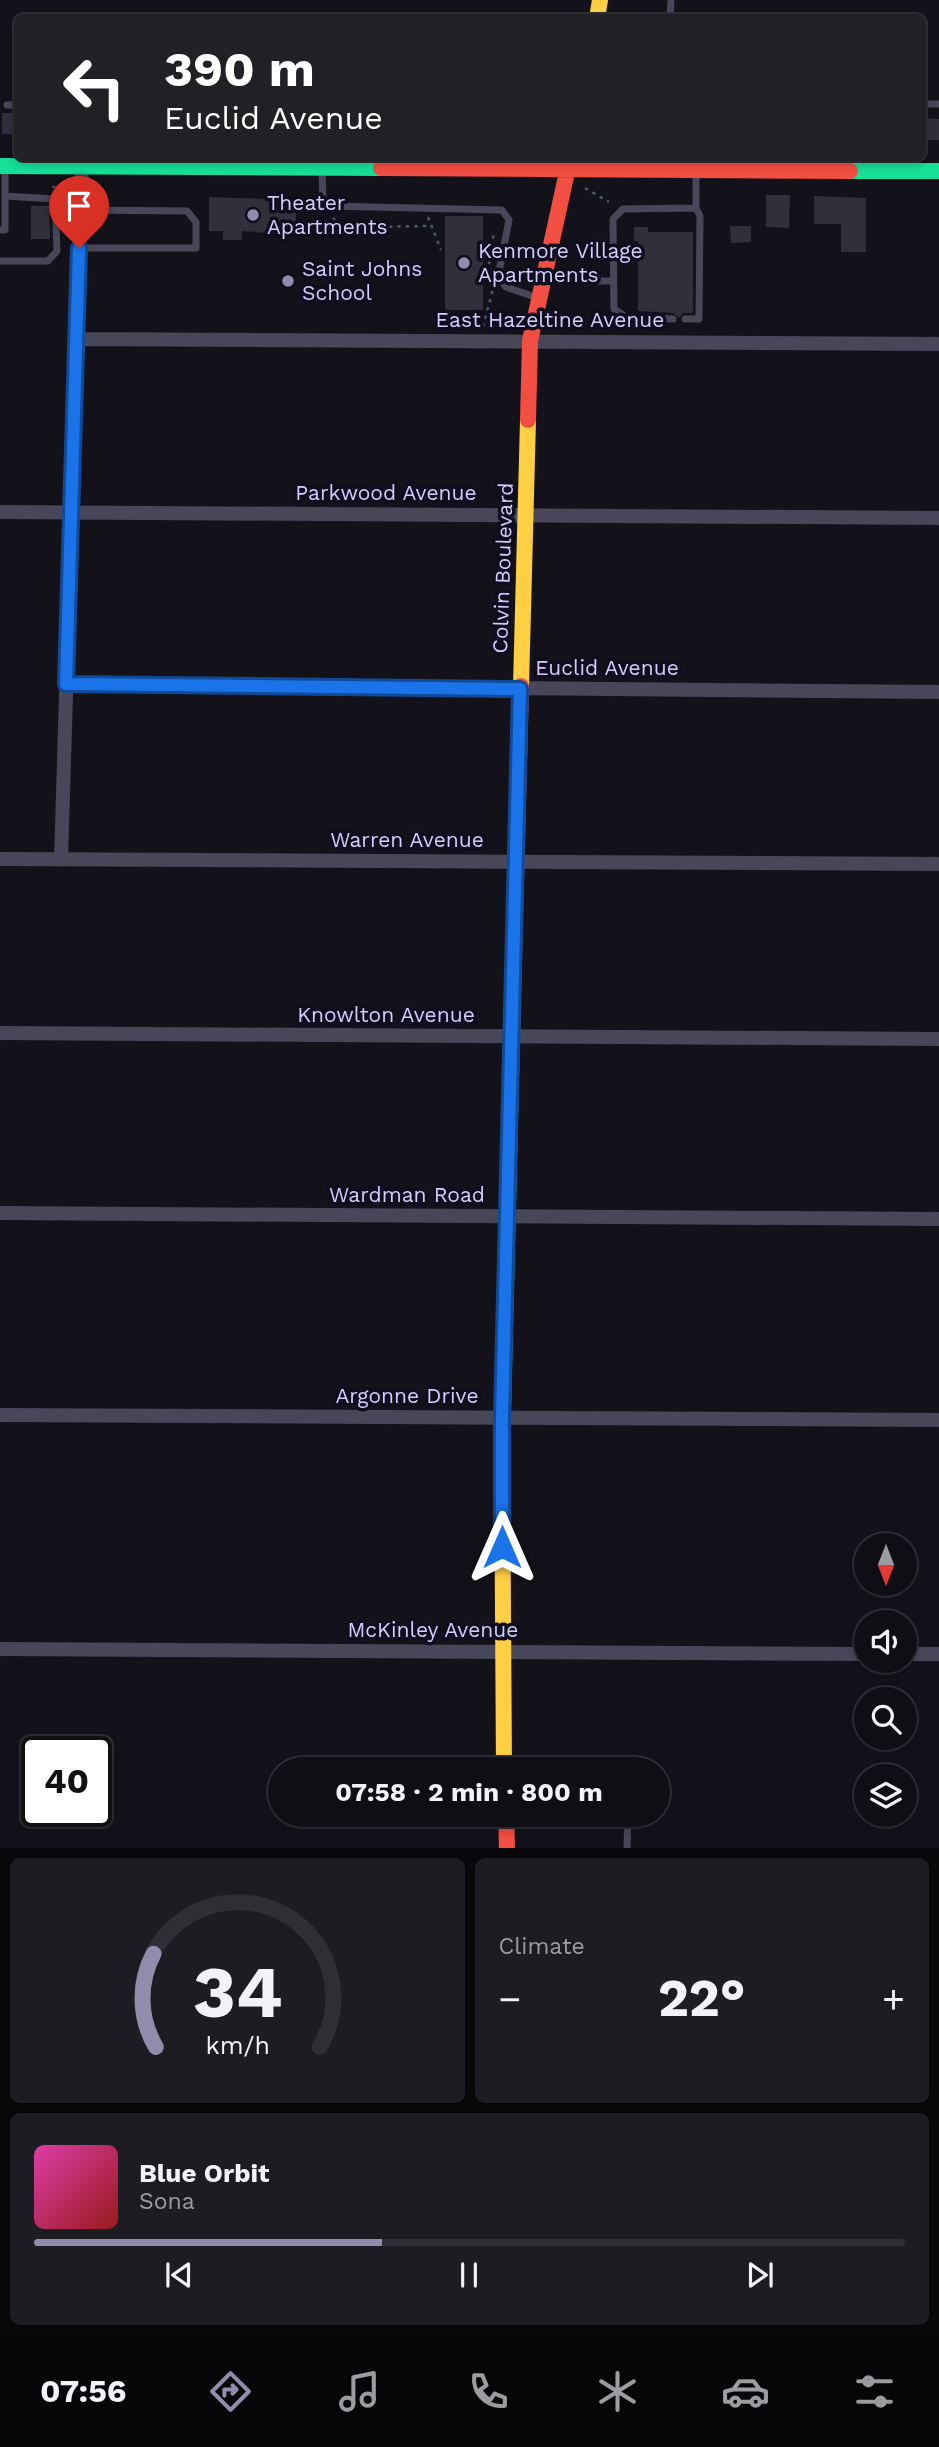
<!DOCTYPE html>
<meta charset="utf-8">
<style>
:root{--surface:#0e0e14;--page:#1c1c22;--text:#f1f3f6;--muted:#9b9ca0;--line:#2e2e34;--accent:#908cac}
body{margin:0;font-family:"Work Sans",sans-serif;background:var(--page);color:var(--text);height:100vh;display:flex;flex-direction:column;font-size:26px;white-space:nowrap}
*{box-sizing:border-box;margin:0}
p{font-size:23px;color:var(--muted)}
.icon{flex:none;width:38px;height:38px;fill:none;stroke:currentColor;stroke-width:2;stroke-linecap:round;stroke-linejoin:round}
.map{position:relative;height:1848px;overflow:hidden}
.side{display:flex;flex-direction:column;gap:10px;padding:10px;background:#08080b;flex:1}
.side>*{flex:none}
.top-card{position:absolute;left:14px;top:14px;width:912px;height:147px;border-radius:10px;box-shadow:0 4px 10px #0003,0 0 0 2px var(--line);background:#202124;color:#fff;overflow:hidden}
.needle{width:46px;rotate:180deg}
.fabs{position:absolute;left:854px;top:1533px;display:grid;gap:14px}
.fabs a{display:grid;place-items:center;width:63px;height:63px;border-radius:50%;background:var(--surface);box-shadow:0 4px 10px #0003,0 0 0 2px var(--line);font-size:35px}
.speed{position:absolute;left:21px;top:1736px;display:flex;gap:14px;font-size:35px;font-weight:700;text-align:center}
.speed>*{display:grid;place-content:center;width:91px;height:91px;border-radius:50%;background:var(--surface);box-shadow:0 4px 10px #0003,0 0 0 2px var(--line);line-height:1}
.speed .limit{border:4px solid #111;border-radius:10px;background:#fff;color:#111}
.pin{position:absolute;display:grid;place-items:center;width:60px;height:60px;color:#fff;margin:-72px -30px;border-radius:50% 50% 50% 0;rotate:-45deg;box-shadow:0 0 7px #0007}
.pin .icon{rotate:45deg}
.me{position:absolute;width:77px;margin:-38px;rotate:0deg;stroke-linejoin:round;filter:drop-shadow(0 0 5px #0008)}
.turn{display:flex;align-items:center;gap:24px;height:147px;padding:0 35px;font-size:32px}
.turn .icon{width:91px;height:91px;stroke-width:2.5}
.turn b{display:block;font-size:49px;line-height:60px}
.big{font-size:52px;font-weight:700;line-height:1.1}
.side .widget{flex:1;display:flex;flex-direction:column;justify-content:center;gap:10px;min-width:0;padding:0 24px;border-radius:10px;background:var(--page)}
.side .dial{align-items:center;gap:0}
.dial svg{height:182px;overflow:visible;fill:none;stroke:var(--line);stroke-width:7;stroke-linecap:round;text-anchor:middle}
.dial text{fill:var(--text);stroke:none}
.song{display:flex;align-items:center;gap:21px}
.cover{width:84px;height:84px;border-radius:10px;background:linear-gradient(135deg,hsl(320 70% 55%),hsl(0 70% 35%))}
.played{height:7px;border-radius:4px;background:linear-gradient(90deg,var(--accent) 40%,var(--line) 40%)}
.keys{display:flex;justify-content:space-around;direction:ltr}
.heat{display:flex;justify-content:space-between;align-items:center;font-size:38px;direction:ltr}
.side .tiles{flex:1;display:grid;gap:10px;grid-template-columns:1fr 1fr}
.widget:last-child{grid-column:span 2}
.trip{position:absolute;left:268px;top:1757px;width:402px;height:70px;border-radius:35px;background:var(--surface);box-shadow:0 4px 10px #0003,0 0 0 2px var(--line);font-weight:700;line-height:70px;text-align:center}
.tabs{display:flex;height:112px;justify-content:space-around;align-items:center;background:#060608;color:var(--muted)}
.tabs .icon{width:49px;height:49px}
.tabs .current{color:var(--accent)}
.tabs b{font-size:32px;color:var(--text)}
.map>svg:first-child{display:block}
.building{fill:#312f3c}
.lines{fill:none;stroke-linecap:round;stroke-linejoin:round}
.path{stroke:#4a5863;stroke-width:2.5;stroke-dasharray:3.5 5;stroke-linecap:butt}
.lane{stroke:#48475a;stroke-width:7}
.street{stroke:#48475a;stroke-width:14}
.fast{stroke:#16e098;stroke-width:16}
.slow{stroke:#ffcf43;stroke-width:16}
.jam{stroke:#f24e42;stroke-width:16}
.route-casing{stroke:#114b97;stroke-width:18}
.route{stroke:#1a73e8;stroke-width:12}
.poi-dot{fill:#908cac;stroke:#100e1e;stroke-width:2.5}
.labels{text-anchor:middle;stroke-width:7;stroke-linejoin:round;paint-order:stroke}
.poi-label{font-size:21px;fill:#d3cefb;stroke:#100e1e;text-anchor:start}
.street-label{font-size:21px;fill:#d3cefb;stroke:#100e1e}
</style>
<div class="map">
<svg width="939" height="1849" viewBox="0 0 939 1849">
<rect width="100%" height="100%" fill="#13121a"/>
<path class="building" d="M2 113H18V134H2Z
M922 118 939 119V140H922Z
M766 195H790L789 228 766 227Z
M814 196 866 198V252H841V224H814Z
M209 197 296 200V235L242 231V240H223V231H209Z
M31 206H49L50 239H31Z
M445 216H483V310H445Z
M730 226H751V242L731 243Z
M634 227H648V232H693V313H683L679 318 673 313 638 311V241H634Z"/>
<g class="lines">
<path class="path" d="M925 146V154
M52 187H66
M585 188 609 202
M428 217 441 250
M333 218 342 227 431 226
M489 264 494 232
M483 327 493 289"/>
<path class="lane" d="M670 18 671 0
M922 104H939
M7 105H18
M322 169 323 200 328 206 502 210 509 220 498 277 506 287 538 298
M0 230H5V169
M79 248H196V222L187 211 81 210
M0 261H48L57 251 55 199 5 196
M548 273 587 281H613
M673 319 626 317 614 309 613 219 623 209 696 208
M685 319H699L700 216 696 208V174
M627 1849 628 1815"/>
<path class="street" d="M77 339 939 344
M0 512 939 518
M66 684 939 692
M0 859 939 864
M61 860 82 167
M0 1033 939 1039
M0 1213 939 1219
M0 1415 939 1420
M0 1649 866 1654
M905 1654H939"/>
<path class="fast" d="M0 166 381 168
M850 171H939
M502 1454 512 1037"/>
<path class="slow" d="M597 18 600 0
M521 686 528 420
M502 1454 504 1769"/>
<path class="jam" d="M381 168 850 171
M528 420 530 341 570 158
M512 1037 521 686
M506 1815 507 1849"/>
</g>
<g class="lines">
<defs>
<path id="route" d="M79 248 66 684 520 689 502 1417V1547"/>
</defs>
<use href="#route" class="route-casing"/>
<use href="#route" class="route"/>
</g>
<g class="poi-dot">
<circle cx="253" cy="215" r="7"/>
<circle cx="464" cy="263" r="7"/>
<circle cx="288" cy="281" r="7"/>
</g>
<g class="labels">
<g class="poi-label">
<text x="267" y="210">Theater<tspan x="267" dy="24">Apartments</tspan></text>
<text x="478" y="258">Kenmore Village<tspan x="478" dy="24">Apartments</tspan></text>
<text x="302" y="276">Saint Johns<tspan x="302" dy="24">School</tspan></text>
</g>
<g class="street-label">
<text x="550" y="327">East Hazeltine Avenue</text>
<text x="386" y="500">Parkwood Avenue</text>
<text transform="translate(503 568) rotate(-88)" y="7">Colvin Boulevard</text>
<text x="607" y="675">Euclid Avenue</text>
<text x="407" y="847">Warren Avenue</text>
<text x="386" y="1022">Knowlton Avenue</text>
<text x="407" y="1202">Wardman Road</text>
<text x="407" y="1403">Argonne Drive</text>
<text x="433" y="1637">McKinley Avenue</text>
</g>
</g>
</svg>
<div class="fabs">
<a><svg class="needle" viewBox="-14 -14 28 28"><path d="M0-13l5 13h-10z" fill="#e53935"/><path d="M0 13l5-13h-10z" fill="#9b9ca0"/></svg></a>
<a><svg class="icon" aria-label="sound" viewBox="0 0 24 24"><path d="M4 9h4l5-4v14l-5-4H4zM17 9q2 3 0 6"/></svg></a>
<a><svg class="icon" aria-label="search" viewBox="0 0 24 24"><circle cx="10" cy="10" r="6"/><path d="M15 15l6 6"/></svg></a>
<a><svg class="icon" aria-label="layers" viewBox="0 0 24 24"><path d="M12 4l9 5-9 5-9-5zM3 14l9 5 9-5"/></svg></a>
</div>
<div class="speed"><div class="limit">40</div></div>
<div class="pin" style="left:79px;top:248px;background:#d93025"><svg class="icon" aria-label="arrive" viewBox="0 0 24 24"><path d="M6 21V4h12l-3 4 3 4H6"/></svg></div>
<svg class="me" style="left:502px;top:1547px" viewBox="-20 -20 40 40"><path d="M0-17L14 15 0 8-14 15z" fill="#1a73e8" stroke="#fff" stroke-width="4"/></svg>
<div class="trip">07:58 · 2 min · 800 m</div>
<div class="top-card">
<div class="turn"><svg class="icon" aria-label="left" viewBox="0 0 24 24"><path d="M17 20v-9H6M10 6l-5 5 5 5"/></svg><div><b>390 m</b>Euclid Avenue</div></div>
</div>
</div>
<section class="side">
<div class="tiles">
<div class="widget dial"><svg viewBox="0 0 100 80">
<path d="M14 69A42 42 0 1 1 86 69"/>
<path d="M14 69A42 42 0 0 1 13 28" stroke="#908cac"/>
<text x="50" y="56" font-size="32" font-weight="700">34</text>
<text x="50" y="72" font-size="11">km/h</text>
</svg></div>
<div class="widget"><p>Climate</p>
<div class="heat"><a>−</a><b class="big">22°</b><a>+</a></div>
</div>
<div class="widget">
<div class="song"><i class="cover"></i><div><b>Blue Orbit</b><p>Sona</p></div></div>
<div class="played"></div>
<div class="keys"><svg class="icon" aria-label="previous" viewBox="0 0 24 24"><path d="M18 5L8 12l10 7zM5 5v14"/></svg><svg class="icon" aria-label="pause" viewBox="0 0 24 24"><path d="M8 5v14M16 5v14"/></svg><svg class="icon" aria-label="next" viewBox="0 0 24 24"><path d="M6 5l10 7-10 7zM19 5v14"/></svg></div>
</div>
</div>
</section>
<nav class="tabs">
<b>07:56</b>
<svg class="icon current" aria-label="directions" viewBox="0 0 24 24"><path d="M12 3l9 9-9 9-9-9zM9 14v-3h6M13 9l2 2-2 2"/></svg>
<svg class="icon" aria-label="music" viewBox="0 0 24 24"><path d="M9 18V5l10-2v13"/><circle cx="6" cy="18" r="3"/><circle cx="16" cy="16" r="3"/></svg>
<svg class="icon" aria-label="phone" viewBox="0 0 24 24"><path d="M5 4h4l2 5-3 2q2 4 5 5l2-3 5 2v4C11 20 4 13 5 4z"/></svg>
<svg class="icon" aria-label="climate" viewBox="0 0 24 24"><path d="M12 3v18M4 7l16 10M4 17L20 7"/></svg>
<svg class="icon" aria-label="car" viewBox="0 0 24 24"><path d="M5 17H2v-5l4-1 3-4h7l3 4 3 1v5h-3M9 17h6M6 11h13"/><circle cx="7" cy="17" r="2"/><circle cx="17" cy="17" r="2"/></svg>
<svg class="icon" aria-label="filters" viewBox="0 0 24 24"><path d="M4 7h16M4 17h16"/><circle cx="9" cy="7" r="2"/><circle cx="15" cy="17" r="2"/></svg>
</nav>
